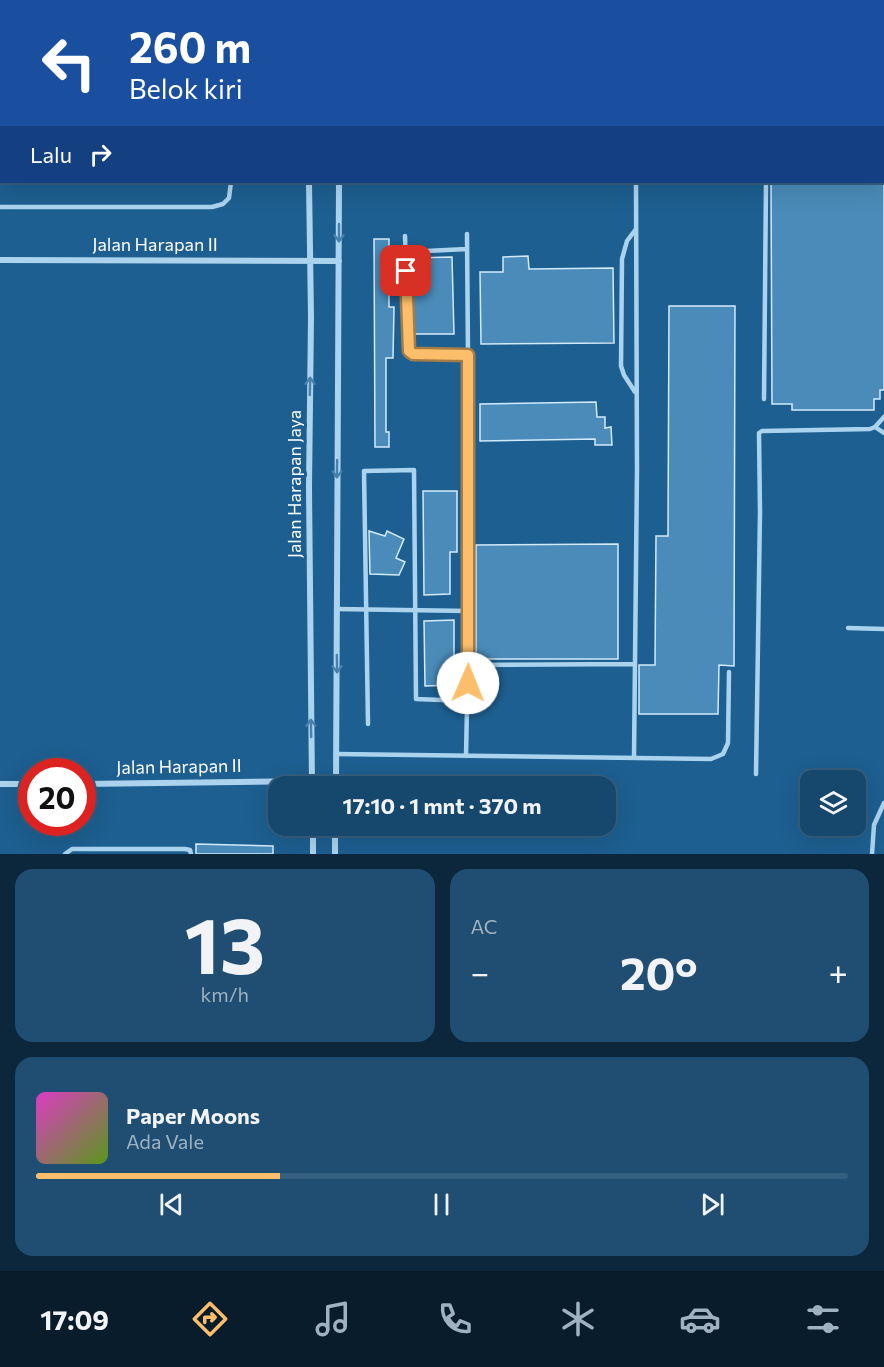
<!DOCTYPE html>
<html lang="id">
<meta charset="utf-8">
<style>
:root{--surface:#16476c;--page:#1f4e72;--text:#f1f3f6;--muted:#9eb2c2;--line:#355f7f;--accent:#fdbe6b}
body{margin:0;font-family:Commissioner,sans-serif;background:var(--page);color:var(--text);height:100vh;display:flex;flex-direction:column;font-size:22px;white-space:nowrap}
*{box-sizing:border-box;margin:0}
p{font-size:20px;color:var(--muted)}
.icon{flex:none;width:33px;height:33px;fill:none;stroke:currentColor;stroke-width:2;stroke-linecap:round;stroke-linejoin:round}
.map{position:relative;height:854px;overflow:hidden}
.side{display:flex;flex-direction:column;gap:15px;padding:15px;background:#0c273b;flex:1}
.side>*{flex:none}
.guide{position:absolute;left:0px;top:0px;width:885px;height:183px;box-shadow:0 6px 24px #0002,0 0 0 2px var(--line);background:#1a4fa0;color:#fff;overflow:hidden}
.fabs{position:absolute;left:800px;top:770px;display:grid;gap:12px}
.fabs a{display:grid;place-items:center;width:66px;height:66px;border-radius:12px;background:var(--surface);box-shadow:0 6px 24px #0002,0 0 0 2px var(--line);font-size:30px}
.speed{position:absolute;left:18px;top:758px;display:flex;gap:12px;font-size:30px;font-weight:700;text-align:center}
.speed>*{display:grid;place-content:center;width:78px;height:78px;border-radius:50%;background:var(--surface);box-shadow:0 6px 24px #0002,0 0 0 2px var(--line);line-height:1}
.speed .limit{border:9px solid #d22;background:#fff;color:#111}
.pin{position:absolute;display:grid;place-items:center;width:51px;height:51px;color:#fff;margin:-26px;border-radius:12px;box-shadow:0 3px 9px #0006}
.me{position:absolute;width:66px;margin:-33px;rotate:1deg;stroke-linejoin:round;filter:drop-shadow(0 0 4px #0008)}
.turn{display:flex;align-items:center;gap:21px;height:126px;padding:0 30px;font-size:27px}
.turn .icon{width:78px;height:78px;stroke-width:2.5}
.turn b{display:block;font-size:42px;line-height:51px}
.then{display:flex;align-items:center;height:57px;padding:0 30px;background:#0003;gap:12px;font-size:22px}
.big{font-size:45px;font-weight:700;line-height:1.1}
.side .tile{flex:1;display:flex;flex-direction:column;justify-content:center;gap:9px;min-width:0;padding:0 21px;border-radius:18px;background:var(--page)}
.side .dial{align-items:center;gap:0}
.dial b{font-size:78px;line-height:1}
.song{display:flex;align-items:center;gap:18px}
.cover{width:72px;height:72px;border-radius:9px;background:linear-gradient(135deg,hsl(310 70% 55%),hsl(90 70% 35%))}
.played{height:6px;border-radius:3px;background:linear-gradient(90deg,var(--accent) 30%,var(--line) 30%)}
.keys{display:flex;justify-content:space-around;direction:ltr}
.heat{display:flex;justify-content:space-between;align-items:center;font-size:33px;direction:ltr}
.side .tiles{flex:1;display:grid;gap:15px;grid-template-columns:1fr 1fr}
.tile:last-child{grid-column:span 2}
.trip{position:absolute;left:268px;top:776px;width:348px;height:60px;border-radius:18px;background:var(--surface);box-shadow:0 6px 24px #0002,0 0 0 2px var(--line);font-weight:700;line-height:60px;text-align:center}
.tabs{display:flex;height:96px;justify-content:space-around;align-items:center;background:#091c2b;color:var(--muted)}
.tabs .icon{width:42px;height:42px}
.tabs .selected{color:var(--accent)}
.tabs b{font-size:27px;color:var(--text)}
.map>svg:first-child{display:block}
.building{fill:#4a8bb9;stroke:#d2eafa;stroke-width:1.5}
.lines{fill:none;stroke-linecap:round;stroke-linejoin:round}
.lane{stroke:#acd3ee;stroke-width:4.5}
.street{stroke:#acd3ee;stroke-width:6}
.oneway{stroke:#4882ac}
.route-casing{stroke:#a47c46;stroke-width:15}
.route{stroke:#fdbe6b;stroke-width:10}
.labels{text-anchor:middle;stroke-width:6;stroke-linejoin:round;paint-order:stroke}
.street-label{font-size:18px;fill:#fff;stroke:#1d5f90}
</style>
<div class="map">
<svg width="884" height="854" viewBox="0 0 884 854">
<rect width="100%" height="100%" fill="#1d5f90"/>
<path class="building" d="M771 182H884V390H880V399H874V410H792V404H772Z
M374 239H389V307H394L393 358H386V432H389V447H375Z
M528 256 529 269 613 268 614 343 481 344 480 272H503V257Z
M452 257 454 334H413L410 258Z
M669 306H735L734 666 719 665 718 714H639V665H655L656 536H668Z
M596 402 597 417H605V428L611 427 612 445H595V439L480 441V404Z
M423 491H457V552H450V594L424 595Z
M369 531 385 536 387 531 404 539 396 558 405 562 399 575 370 574Z
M618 544V659H476V545Z
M454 620V685L425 686 424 621Z
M196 844 273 846V854H196Z"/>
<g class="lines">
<path class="lane" d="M613 0V2
M873 0V2
M0 2H2
M46 2H211
M379 2V0
M653 2V0
M0 207H212L223 204 229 198 231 182
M405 236 409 351 413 354 468 355 467 234
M405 252 467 249
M635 392 624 375 621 366 622 259 627 241 636 229
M764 399 766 182
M875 427 884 433
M336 609 469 611
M848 628 884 629
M468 665 635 664
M368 724 364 471 414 470 416 699 467 701
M336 754 711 759 723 754 728 743 729 672
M466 756 469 611 468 355
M634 758 637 470 636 182
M756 774 760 512 759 433 762 431 870 429 875 427 884 417
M65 854 72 849H185L190 850 191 854
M872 854 874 825 884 803"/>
<path class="street" d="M285 0V2
M339 0V2
M309 182 311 317 309 487 312 786
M0 260 339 261
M0 784H32
M82 784 311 781
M336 786 339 182
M313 854V825
M335 854V825"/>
</g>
<defs><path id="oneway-shaft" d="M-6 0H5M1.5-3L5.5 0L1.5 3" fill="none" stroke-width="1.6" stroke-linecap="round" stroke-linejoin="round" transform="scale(1.5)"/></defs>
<g class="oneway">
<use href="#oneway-shaft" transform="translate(339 233) rotate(90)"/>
<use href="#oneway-shaft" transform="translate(310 386) rotate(-89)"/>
<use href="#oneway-shaft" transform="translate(337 469) rotate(91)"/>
<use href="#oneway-shaft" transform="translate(337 664) rotate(89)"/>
<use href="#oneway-shaft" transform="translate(311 728) rotate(-91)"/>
</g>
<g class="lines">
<defs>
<path id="route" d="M406 271 409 351 413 354 468 355V683"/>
</defs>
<use href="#route" class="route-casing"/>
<use href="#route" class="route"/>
</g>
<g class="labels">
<g class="street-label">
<text x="155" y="251">Jalan Harapan II</text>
<text transform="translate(295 484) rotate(-90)" y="6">Jalan Harapan Jaya</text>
<text transform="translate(179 767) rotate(-1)" y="6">Jalan Harapan II</text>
</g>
</g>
</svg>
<div class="fabs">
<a><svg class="icon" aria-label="layers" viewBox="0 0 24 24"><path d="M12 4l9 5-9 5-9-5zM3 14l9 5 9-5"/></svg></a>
</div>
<div class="speed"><div class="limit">20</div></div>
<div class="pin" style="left:406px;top:271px;background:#d93025"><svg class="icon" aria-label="arrive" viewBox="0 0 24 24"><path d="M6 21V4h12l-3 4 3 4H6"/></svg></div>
<svg class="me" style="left:468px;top:683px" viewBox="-20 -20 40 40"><circle r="19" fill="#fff"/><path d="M0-13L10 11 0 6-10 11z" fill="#fdbe6b"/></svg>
<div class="trip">17:10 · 1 mnt · 370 m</div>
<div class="guide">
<div class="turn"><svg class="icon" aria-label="left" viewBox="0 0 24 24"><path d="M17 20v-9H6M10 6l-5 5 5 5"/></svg><div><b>260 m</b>Belok kiri</div></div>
<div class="then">Lalu<svg class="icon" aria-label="right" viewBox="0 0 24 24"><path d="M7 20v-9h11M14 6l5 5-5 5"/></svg></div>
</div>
</div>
<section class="side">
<div class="tiles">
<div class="tile dial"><b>13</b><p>km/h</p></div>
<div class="tile"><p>AC</p>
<div class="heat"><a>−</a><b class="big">20°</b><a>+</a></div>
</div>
<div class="tile">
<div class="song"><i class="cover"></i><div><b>Paper Moons</b><p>Ada Vale</p></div></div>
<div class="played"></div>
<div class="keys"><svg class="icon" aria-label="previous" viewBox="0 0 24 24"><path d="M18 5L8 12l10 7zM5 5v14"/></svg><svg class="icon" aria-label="pause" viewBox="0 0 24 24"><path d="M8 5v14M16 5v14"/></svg><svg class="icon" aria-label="next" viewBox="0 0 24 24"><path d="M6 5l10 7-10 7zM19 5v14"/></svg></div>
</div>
</div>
</section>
<nav class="tabs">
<b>17:09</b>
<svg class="icon selected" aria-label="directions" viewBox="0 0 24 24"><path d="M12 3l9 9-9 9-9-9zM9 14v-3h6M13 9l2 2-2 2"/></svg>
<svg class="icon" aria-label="music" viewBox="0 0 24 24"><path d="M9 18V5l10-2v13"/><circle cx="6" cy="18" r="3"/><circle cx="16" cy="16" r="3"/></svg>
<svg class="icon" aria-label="phone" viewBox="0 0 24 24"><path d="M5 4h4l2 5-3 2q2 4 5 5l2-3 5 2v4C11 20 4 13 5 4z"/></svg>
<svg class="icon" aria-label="climate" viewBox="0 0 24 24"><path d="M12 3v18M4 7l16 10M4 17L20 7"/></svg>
<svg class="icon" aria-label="car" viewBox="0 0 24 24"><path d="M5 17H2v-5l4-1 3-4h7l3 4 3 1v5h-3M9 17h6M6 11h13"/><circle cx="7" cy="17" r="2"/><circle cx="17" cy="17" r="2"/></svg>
<svg class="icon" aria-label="filters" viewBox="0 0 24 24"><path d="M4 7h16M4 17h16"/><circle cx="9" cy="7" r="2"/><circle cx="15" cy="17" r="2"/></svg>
</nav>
